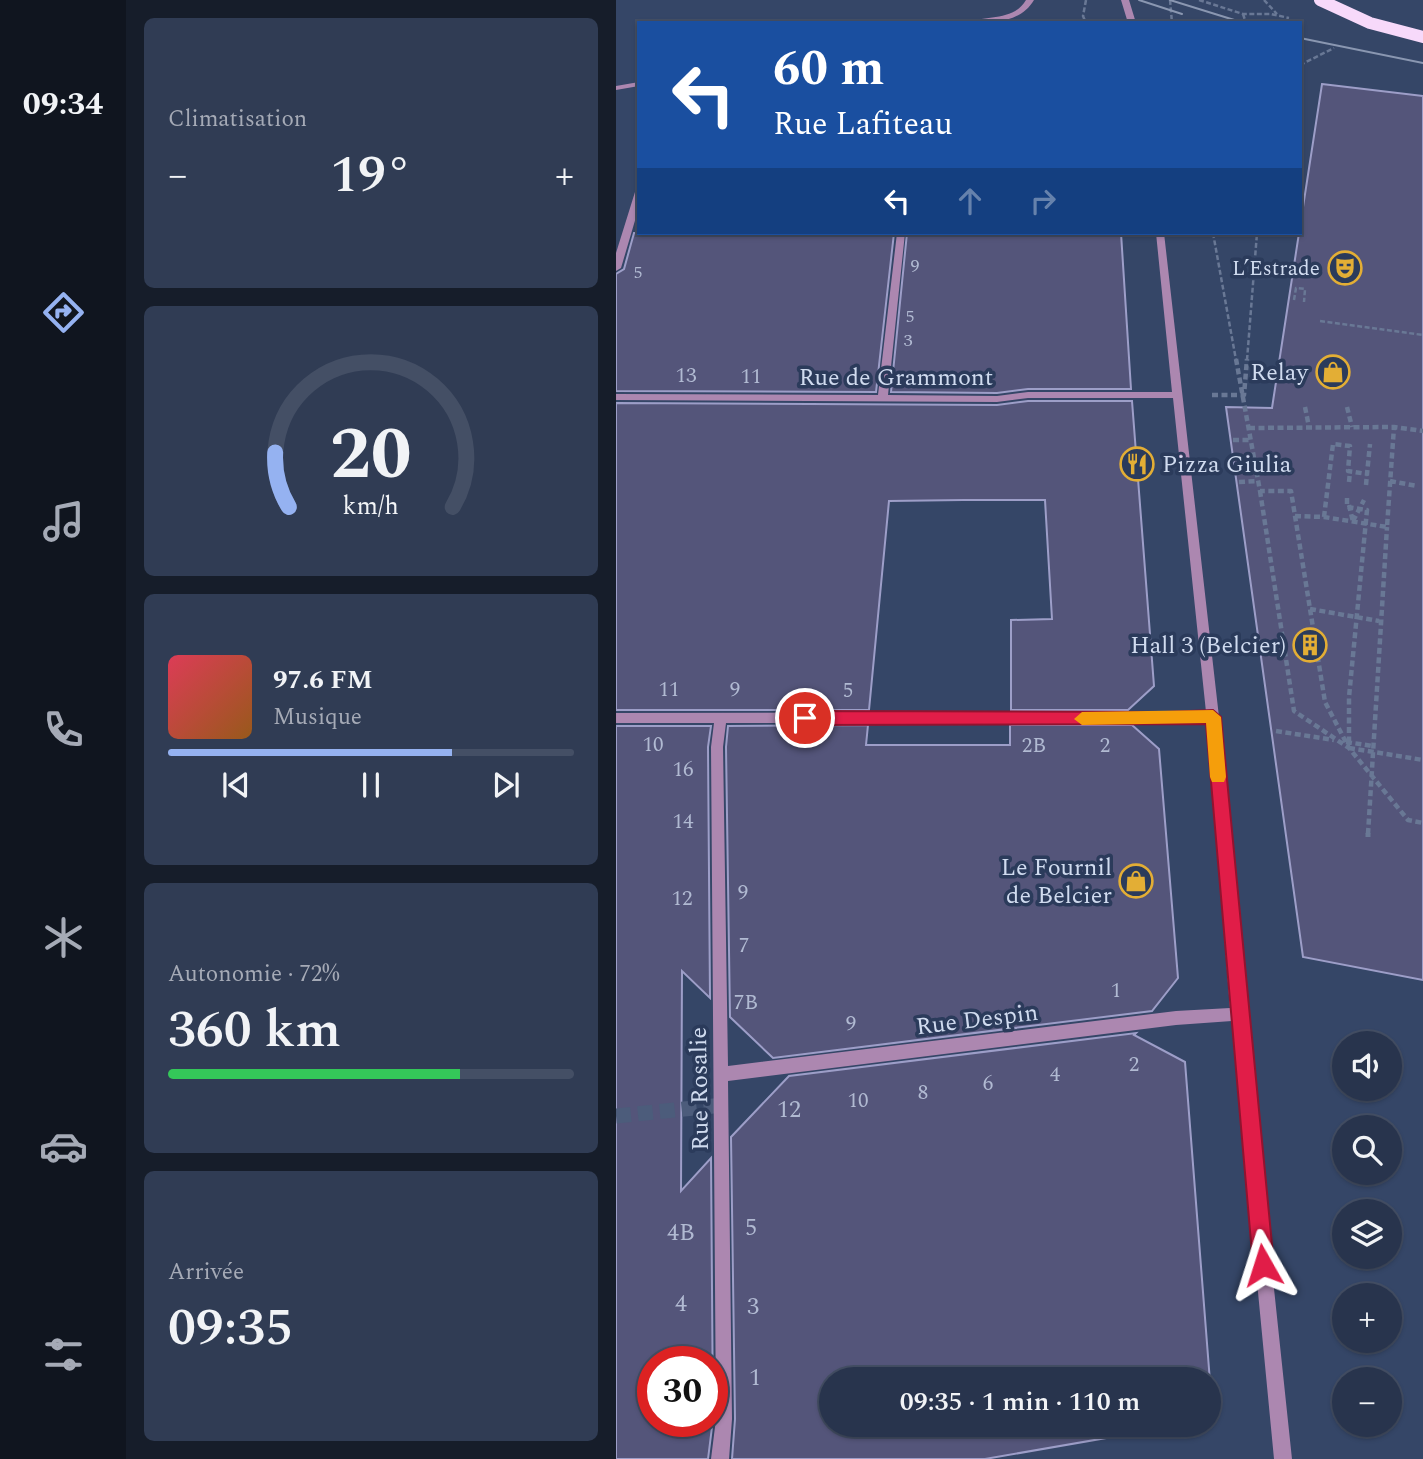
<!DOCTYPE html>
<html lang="fr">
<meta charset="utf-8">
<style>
:root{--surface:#28344d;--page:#303c54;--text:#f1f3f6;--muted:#a5aab6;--line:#444f65;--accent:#95b2f1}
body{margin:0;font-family:Spectral,serif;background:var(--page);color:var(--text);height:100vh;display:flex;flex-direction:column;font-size:26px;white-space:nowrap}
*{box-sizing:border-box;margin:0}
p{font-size:23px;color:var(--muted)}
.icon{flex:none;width:38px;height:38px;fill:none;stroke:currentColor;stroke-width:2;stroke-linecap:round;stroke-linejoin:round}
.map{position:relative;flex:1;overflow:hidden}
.panel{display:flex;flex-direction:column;gap:18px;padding:18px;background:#161d2a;width:490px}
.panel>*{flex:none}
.banner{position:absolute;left:21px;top:21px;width:665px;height:214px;border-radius:0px;box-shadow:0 2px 5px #0004,0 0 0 2px var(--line);background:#1a4fa0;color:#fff;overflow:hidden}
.tools{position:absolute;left:716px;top:1031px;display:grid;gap:14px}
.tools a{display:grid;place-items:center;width:70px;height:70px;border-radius:50%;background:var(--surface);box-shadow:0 2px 5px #0004,0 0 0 2px var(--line);font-size:35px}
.speed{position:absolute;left:21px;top:1346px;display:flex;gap:14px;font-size:35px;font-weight:700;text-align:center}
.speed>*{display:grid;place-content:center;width:91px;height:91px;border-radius:50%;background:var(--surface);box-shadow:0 2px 5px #0004,0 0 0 2px var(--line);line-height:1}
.speed .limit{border:10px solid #d22;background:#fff;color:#111}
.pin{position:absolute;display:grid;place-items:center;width:60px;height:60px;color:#fff;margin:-30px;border:4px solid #fff;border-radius:50%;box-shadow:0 2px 7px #0007}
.me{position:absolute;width:77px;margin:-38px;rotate:354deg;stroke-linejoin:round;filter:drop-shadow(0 0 5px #0008)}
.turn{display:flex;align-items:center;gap:24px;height:147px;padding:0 21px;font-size:32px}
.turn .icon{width:91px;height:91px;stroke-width:2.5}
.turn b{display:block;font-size:49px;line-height:60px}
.lanes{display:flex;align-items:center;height:66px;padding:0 21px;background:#0003;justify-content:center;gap:35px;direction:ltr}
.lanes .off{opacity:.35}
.big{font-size:52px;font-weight:600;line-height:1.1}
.panel .widget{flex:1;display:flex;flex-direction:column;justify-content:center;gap:10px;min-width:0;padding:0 24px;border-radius:10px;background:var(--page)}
.panel .dial{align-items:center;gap:0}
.dial svg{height:182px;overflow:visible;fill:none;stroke:var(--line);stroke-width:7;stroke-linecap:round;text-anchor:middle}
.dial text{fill:var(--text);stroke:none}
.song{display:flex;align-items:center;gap:21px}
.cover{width:84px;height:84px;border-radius:10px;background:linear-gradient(135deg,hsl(350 70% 55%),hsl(30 70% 35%))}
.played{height:7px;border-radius:4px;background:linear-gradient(90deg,var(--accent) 70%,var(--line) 70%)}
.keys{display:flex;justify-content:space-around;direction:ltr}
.heat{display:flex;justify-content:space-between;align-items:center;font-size:38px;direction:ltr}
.charge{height:10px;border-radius:5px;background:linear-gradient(90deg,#34c759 72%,var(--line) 0)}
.trip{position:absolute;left:203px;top:1367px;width:402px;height:70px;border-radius:35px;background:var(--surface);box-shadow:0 2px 5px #0004,0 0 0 2px var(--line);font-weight:600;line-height:70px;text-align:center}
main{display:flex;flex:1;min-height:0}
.tab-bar{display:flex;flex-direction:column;width:126px;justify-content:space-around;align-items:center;background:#10151f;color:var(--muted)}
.tab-bar .icon{width:49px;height:49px}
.tab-bar .current{color:var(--accent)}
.tab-bar b{font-size:32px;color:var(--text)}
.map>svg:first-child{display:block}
.building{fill:#54557a;stroke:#9d9ec8;stroke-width:2;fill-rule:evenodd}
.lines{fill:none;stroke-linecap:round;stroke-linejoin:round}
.minor-tunnel{stroke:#4c5c7b;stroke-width:15;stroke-dasharray:15 7;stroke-linecap:butt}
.path-far2{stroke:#697895;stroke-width:2.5;stroke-dasharray:5 2.5;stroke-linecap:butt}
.path-far1{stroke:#697895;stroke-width:4.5;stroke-dasharray:6 3.5;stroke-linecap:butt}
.path{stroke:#697895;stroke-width:5;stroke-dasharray:9 4.5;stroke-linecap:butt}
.minor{fill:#ac87b0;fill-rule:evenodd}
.tram{stroke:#8a97b1;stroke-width:2}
.major-bridge{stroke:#f7d9fa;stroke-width:12}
.route{fill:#e11d48;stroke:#92132f;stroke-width:2}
.slow{fill:#f59e0b}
.labels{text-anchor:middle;stroke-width:7;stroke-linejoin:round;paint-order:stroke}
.far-number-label{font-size:18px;fill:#b1bad2}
.far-poi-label{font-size:21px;fill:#d0dbef;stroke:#2b3b5b;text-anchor:end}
.number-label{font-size:21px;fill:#b1bad2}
.poi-label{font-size:24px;fill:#d0dbef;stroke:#2b3b5b;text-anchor:end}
.street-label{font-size:24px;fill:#d0dbef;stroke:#2b3b5b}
.near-number-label{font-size:24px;fill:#b1bad2}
</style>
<main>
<nav class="tab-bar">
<b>09:34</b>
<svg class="icon current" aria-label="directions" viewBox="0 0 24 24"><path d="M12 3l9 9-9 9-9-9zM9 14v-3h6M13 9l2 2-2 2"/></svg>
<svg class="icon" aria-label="music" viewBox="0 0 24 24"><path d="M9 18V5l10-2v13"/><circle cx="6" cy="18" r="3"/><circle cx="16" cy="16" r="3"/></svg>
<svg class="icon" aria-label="phone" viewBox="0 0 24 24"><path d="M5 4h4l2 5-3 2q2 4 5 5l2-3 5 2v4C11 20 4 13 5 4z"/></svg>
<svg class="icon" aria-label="climate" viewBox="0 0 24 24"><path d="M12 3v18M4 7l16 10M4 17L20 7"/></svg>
<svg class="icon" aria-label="car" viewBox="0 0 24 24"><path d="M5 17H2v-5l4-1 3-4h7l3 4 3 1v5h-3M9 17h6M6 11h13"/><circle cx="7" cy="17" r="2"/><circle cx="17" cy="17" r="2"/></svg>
<svg class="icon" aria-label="filters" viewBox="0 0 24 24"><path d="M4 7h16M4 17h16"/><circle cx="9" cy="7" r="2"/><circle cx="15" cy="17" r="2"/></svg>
</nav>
<section class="panel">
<div class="widget"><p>Climatisation</p>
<div class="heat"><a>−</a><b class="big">19°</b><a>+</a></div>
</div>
<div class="widget dial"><svg viewBox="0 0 100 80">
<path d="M14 69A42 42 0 1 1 86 69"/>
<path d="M14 69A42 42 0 0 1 8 45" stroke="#95b2f1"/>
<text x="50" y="56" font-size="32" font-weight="700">20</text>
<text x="50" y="72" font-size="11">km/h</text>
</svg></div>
<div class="widget">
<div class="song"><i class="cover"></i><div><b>97.6 FM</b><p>Musique</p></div></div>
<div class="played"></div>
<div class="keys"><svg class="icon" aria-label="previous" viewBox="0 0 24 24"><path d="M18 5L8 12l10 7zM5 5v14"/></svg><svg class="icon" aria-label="pause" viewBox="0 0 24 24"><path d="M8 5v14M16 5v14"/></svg><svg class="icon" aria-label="next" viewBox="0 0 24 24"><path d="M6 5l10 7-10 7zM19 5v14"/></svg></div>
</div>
<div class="widget"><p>Autonomie · 72%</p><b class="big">360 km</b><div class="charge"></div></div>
<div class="widget"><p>Arrivée</p><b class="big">09:35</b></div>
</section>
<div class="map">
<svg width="807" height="1459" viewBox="0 0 807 1459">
<rect width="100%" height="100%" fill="#354667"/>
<path class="building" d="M706 84 807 96V980L687 957 610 407 656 408Z
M18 233H278L260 392 0 391V274L8 269Z
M291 233H505L515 389H412L381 393 275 392Z
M412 401H516L538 686 512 710H395V620L436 619 429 500H347L273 501 253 710H0V403L381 405Z
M252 725 250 745H394V725H516L543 749 562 978 536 1011 157 1058 114 1017 110 747 112 726Z
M0 726H95L92 747 94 998 66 971 65 1191 95 1158 97 1419 92 1459H0ZM37 1362H96V1421H37Z
M520 1033 518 1035 569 1062 597 1420 593 1421V1379H215V1424H571L369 1459H116L119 1419 115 1137 173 1076Z"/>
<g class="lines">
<path class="minor-tunnel" d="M0 1116 107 1105"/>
<path class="path-far2" d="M470 0 467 16 470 23
M554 0 556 23
M583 0 627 14H655L673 18
M648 0 661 14
M627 14 630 23
M684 65 718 48
M597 233 620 360
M678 300 680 288 689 289 688 302
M704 321 807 335
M631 360 641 233"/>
<path class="path-far1" d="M620 359 644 491H675L709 702 733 748
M596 395H628L631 359
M689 407 693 427
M731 407 736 427
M633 428 778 427 807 431
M617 440H636
M774 481 801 486
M623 482 642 481
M733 482 734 472
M750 485 751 474
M644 491 678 711 733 748 792 820 807 823
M731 498V507L751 510 733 697V744
M733 505 737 522
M679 516 708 517 771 527 778 427
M708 517 717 444 734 446 732 471 751 474 754 444
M737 521 748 500
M694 609 763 621
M660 731 718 740
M730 742 757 746
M733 748 807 760
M752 834 771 527"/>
<path class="path" d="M752 837V833"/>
<path class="minor" d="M410 0H418C404 24 374 23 349 23 369 15 397 22 410 0Z
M505 0H513L520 23H512Z
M23 82V86L0 90V86Z
M23 189V207L5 268 0 271V253L19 192Z
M281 233H289L272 395 381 396 412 392H556L540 233H548L603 717 629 1014 676 1459H658L616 1021 560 1025 112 1081 116 1419 113 1459H95L100 1419 95 747 98 723H0V713L590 712 557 398H412L381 402 0 400V394L262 395ZM591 722 614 1008 560 1011 112 1066 107 747 110 723Z"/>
<path class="tram" d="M523 0 566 14
M554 0 628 23
M684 38 807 63"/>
<path class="major-bridge" d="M704 0 754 23 807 37"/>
</g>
<path class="route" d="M597 710 605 717 658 1265 655 1272 647 1275 640 1272 637 1265 590 724 189 725 181 718 189 711 549 712Z"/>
<path class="slow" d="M597 710 605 717 610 777 608 782H596L594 777 590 723 466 725 458 719 466 712Z"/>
<defs>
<symbol id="theatre-ring" viewBox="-11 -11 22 22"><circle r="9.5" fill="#2b3b5b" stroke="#e3ae35" stroke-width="1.5"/><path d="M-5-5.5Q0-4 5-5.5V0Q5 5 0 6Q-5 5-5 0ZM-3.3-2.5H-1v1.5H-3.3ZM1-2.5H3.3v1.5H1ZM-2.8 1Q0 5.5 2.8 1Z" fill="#e3ae35"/></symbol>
<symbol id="shop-ring" viewBox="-11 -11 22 22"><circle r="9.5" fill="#2b3b5b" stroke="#e3ae35" stroke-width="1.5"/><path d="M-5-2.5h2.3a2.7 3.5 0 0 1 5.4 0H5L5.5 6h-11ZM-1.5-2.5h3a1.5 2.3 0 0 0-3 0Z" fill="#e3ae35"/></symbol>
<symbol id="restaurant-ring" viewBox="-11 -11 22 22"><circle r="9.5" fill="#2b3b5b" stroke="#e3ae35" stroke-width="1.5"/><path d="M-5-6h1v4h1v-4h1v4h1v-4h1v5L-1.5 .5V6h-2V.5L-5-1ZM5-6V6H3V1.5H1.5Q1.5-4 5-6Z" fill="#e3ae35"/></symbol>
<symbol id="building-ring" viewBox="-11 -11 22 22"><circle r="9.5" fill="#2b3b5b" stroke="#e3ae35" stroke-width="1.5"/><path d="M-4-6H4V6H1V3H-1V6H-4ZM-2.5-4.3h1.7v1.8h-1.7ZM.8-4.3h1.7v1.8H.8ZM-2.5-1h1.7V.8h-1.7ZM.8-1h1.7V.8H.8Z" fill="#e3ae35"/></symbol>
</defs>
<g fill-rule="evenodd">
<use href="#theatre-ring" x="710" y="249" width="38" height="38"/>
<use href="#shop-ring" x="698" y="353" width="38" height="38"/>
<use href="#restaurant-ring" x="502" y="445" width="38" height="38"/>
<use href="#building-ring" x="675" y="626" width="38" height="38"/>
<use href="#shop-ring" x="501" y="862" width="38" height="38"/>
</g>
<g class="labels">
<g class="far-number-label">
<text x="299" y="271">9</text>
<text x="22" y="278">5</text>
<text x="294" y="322">5</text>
<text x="292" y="346">3</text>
</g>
<g class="far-poi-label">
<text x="704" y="275">L’Estrade</text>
</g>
<g class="number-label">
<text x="70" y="382">13</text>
<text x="135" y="383">11</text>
<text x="53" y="696">11</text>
<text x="119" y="696">9</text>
<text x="232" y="697">5</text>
<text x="37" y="751">10</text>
<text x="418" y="752">2B</text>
<text x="489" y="752">2</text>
<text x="67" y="776">16</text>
<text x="67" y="828">14</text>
<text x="127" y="899">9</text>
<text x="66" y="905">12</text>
<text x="128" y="952">7</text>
<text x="500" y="997">1</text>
<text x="130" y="1009">7B</text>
<text x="235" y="1030">9</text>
<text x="518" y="1071">2</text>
<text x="439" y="1081">4</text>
<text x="372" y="1090">6</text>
<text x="307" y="1099">8</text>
<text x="242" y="1107">10</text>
</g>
<g class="poi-label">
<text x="692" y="380">Relay</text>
<text x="546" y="472" text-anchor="start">Pizza Giulia</text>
<text x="670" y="653">Hall 3 (Belcier)</text>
<text x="496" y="875">Le Fournil<tspan x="496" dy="28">de Belcier</tspan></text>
</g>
<g class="street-label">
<text x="280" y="385">Rue de Grammont</text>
<text transform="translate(361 1019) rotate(-7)" y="8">Rue Despin</text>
<text transform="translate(83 1089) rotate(-91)" y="8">Rue Rosalie</text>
</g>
<g class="near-number-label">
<text x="173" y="1117">12</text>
<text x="135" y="1235">5</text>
<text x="65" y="1240">4B</text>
<text x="65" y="1311">4</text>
<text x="137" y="1314">3</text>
<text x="139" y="1385">1</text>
</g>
</g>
</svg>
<div class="tools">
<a><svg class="icon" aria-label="sound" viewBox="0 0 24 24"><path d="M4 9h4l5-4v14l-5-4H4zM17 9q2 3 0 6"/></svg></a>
<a><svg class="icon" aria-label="search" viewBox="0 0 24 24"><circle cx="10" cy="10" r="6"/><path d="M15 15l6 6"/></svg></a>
<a><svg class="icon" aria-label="layers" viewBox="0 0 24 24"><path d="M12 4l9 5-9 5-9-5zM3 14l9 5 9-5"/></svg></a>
<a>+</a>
<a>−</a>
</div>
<div class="speed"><div class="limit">30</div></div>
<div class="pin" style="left:189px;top:718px;background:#d93025"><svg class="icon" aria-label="arrive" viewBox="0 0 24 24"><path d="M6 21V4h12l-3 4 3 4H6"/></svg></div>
<svg class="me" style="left:647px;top:1265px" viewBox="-20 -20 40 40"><path d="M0-17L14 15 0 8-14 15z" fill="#e11d48" stroke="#fff" stroke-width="4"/></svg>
<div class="trip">09:35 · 1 min · 110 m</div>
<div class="banner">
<div class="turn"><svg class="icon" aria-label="left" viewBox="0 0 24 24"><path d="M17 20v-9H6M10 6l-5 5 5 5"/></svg><div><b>60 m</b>Rue Lafiteau</div></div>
<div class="lanes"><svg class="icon" aria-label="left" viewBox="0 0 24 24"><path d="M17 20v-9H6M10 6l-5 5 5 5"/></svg><svg class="icon off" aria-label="ahead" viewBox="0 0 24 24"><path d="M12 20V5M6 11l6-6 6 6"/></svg><svg class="icon off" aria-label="right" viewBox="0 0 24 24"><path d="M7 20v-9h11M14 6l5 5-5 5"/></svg></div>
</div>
</div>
</main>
